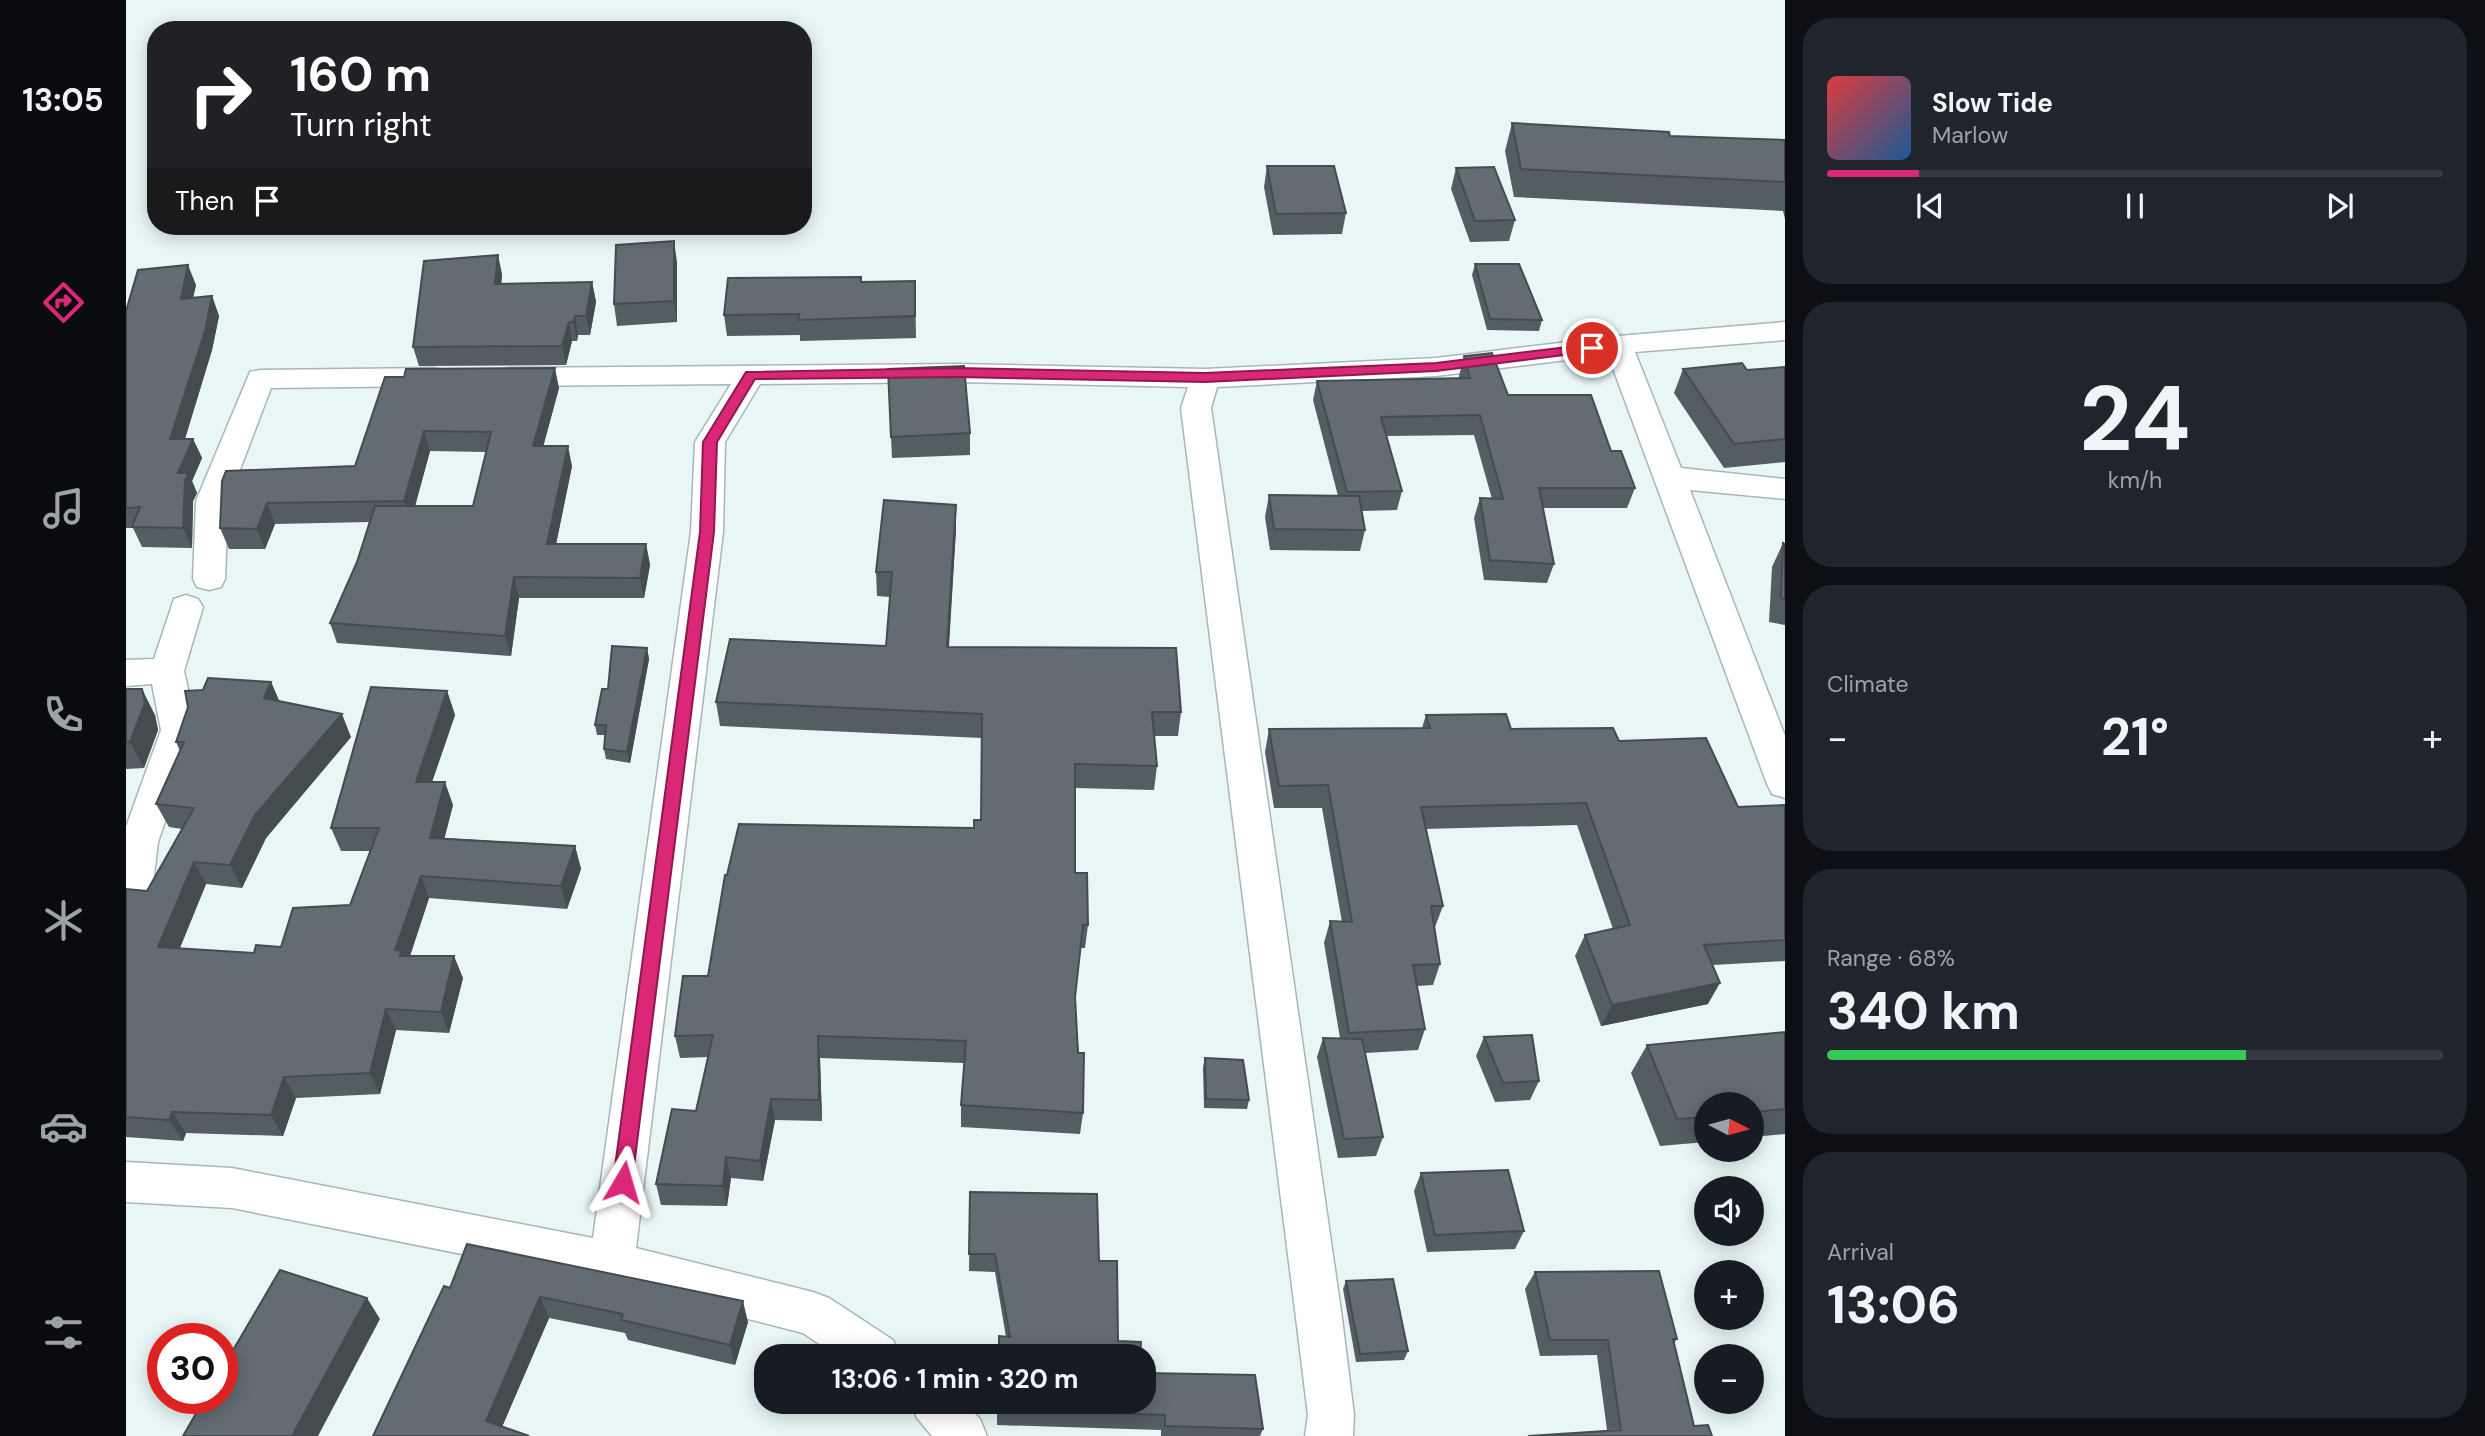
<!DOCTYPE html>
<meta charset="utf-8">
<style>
:root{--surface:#171b24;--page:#20242c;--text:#f1f3f6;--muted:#9ea1a6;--line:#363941;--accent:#db2777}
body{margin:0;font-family:"DM Sans",sans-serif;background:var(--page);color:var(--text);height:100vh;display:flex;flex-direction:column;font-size:26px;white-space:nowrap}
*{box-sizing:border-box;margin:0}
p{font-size:23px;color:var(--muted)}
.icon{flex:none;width:38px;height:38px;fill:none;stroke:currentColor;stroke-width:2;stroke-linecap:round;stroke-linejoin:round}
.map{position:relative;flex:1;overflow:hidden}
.sheet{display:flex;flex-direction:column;gap:18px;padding:18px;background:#0d0f14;width:700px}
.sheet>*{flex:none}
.banner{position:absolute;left:21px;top:21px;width:665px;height:214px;border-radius:28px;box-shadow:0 4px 18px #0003;background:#202124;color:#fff;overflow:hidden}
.needle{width:46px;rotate:96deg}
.tools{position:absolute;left:1568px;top:1092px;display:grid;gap:14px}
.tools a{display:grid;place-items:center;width:70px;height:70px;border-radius:50%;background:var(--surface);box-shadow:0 4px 18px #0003;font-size:35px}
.speed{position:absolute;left:21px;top:1323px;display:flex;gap:14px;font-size:35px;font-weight:700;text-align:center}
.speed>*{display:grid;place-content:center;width:91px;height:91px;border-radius:50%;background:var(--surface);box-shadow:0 4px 18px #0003;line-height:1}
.speed .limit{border:10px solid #d22;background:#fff;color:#111}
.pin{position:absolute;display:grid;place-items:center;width:60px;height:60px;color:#fff;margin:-30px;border:4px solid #fff;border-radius:50%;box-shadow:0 2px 7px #0007}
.me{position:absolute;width:77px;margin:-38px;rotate:7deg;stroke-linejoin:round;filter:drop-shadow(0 0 5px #0008)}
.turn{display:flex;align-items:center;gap:24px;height:147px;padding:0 28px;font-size:32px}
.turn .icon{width:91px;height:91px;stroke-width:2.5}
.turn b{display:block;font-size:49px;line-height:60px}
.then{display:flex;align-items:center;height:66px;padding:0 28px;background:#0003;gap:14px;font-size:26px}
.big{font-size:52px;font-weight:700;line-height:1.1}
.sheet .widget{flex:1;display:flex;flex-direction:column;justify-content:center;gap:10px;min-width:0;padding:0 24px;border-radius:28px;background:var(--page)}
.sheet .dial{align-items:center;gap:0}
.dial b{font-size:91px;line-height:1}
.song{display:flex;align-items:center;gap:21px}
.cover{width:84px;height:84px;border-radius:10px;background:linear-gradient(135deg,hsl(0 70% 55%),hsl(210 70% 35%))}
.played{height:7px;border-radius:4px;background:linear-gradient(90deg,var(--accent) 15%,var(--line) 15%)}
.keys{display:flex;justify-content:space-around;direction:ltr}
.heat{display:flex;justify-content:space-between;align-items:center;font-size:38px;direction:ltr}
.charge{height:10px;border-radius:5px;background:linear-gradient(90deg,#34c759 68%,var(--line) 0)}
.trip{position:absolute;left:628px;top:1344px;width:402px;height:70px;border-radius:28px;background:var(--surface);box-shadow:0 4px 18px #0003;font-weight:700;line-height:70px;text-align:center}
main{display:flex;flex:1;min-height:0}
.dock{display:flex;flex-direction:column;width:126px;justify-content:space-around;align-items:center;background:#090b0e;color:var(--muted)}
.dock .icon{width:49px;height:49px}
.dock .active{color:var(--accent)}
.dock b{font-size:32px;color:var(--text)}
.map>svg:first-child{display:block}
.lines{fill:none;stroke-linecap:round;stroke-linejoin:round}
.street-casing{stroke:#a8b6b6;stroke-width:3}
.street{fill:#fff;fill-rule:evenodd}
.wall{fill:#545d62;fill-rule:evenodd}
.shaded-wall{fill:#454c50}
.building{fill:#626c72;stroke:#454c50;stroke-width:2}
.route{fill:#db2777;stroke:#8e194d;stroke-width:2}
</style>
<main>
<nav class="dock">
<b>13:05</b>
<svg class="icon active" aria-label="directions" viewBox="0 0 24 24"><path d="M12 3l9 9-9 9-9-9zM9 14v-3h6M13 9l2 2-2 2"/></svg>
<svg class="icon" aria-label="music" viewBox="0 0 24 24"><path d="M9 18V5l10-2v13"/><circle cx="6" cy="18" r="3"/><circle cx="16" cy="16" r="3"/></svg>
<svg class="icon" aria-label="phone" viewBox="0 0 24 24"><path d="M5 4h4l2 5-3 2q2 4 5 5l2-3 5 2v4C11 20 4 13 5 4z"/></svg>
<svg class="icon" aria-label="climate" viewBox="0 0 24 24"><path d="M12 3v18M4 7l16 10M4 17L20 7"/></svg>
<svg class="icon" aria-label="car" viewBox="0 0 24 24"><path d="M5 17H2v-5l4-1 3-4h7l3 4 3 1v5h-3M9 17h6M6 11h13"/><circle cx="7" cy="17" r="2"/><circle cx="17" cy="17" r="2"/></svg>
<svg class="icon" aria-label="filters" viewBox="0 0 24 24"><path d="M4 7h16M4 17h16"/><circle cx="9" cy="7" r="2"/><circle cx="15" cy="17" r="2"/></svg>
</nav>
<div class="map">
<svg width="1659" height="1436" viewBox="0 0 1659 1436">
<rect width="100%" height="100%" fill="#e8f6f6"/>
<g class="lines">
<defs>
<path id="street" d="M1659 322V340L1509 352 1555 468 1659 479V499L1564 490 1659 736V798L1646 794 1641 784 1482 355 1310 376 1091 387 1085 408 1216 1318 1228 1415 1227 1436H1179L1182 1415 1170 1318 1055 408 1062 387 831 382 634 384 599 442 597 532 510 1248 687 1292 703 1298 767 1340 774 1356H711L677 1333 486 1284 106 1208 0 1202V1162L106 1168 467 1238 565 532 569 442 605 384 384 386 374 384 369 377 374 370 384 368 831 364 1079 369 1310 358 1492 336Z
M307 368 317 370 322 377 317 384 307 386 145 388 102 501 99 579 95 587 83 590 71 587 67 579 70 501 124 372 134 370Z
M60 595 72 599 77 607 58 671 71 730 32 842 26 893 20 904 7 909 0 906V827L35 730 26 684 0 686V660L28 659 48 599Z
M784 1402H838L854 1419 861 1436H806L791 1418Z"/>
</defs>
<use href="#street" class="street-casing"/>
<use href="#street" class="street"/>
</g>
<path class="wall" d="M1386 123 1544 136 1659 140V219L1657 211 1388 197 1379 151Z
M1141 166 1220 213 1216 234 1147 235 1138 187Z
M1330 168 1389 220 1383 241 1344 242 1325 189Z
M551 262V322L491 326 488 304Z
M1349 264 1416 320 1413 331 1361 330 1346 275Z
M376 274 375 284 466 282 470 302 464 335H452L451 341H446L440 365 293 366 287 347Z
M789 281 790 338 674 341V335L601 336 598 315 736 282Z
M70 285 67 298 86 296 93 316 86 350 59 439H67L76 458 66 481 71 493 67 501 66 548 16 547 7 528H0V311Z
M1338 356 1382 395 1485 451 1509 488 1501 508H1417L1428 564 1421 583 1358 580 1348 518 1354 498 1366 499 1348 435 1261 436 1276 491 1271 510 1236 511 1239 530 1234 551 1144 550 1139 517 1143 495 1212 496 1187 400 1191 381 1333 378V376Z
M1659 367V462L1598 468 1548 393 1557 369 1621 370Z
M762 369 844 433V455L766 458Z
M259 377 433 388 417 446 446 466 430 544H520L524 565 518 598H393L385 656 211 643 204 623 231 562 243 522 149 524 139 549H103L94 528 96 481 229 466ZM304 451 360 452 347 506H289Z
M830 529 823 647 1055 712 1052 736H1028L1031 766 1028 790 949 788V873L962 925 959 948H955L949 999 957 1113 954 1134 835 1127V1105L838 1063 694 1058 696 1121 649 1120 637 1181 605 1178 601 1206 535 1205 530 1184 570 1111 582 1057 554 1058 549 1036 582 976 848 828 855 820 856 738 594 726 590 702 760 646 764 597 751 596 750 572Z
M1657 543 1659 544V625L1643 622 1646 567Z
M521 648 523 659 504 763 480 759 478 749 479 735H471L469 725 482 689Z
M145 682 153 701 225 737 140 838 116 888 80 884 54 948 128 953 155 947 224 905 245 851H215L205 828 321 691 329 715 306 782 327 805 318 838 449 846 455 869 441 909 303 898 284 956 337 978 323 1033 270 1030 254 1094 170 1098 157 1136 60 1133 57 1141 0 1137V889L21 891 56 829 43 827 30 804 54 751 50 742 77 690Z
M0 689 29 715 32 730 18 768 0 769Z
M1300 715 1385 729 1493 741 1612 807 1659 805V961L1587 965 1582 1004 1475 1026 1449 956 1459 935 1487 929 1451 825 1299 829 1317 906 1309 927H1308L1314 964 1307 985 1291 986 1299 1029 1292 1050 1239 1053 1257 1137 1250 1156 1212 1158 1191 1057 1197 1038H1214L1198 943 1204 921 1216 922 1196 808H1148L1139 752 1143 729 1296 728Z
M1659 1032V1134L1626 1137V1104H1580V1142L1534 1146 1505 1073 1521 1045Z
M1358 1037 1413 1081 1404 1100 1369 1102 1350 1056Z
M1079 1058 1123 1100 1121 1109 1078 1108 1077 1067Z
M1295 1173 1398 1231 1389 1249 1301 1252 1288 1191Z
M844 1192 973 1261 992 1341 880 1337 869 1272 843 1271Z
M341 1244 622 1322 609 1365 502 1340 499 1333 423 1318 376 1427 247 1436 324 1288Z
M1409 1272 1551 1339 1548 1343 1568 1426 1481 1430 1471 1355 1414 1356 1399 1289Z
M1220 1281 1282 1351 1278 1360 1230 1362 1217 1289Z
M871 1402H1018L1137 1429 1134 1436H1035V1430L871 1425Z"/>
<path class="shaded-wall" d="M548 241 551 262V322L548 301Z
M372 255 376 274 374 303 369 284Z
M62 265 70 285 62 319 55 299Z
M466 282 470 302 464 335 460 316Z
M86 296 93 316 86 350 53 458 44 439Z
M449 316 452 335 451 341 447 322Z
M443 322 446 341 440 365 436 346Z
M429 368 433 388 412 466 407 446Z
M298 431 304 451 285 521 278 501Z
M67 439 76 458 66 481 71 493 67 501 66 548 57 528 52 473Z
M442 446 446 466 426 564 421 544Z
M141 503 149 524 139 549 131 529Z
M830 505V529L821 671V647Z
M520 544 524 565 518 598 514 578Z
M388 577 393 598 385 656 379 636Z
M521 648 523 659 504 763 501 752Z
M145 682 155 705 138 698Z
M16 689 29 715 32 730 18 768 4 742Z
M321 691 329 715 298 805 290 782Z
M216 714 225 737 140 838 116 888 104 865 129 815Z
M319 782 327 805 313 860 304 838Z
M449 846 455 869 441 909 435 886Z
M68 862 80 884 45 969 32 947Z
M295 876 303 898 281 965 269 950Z
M328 956 337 978 323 1033 315 1012Z
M1594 983 1582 1004 1475 1026 1486 1005Z
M260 1009 270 1030 254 1094 244 1073Z
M692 1036 694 1058 696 1121 693 1100Z
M158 1077 170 1098 157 1136 145 1115Z
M645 1099 649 1120 637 1181 634 1161Z
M46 1112 60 1133 57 1141 43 1120Z
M600 1157 605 1178 601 1206 597 1186Z
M414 1297 423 1318 372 1436 360 1421Z
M241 1298 254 1319 192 1436H166Z
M617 1301 622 1322 609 1365 604 1345Z"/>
<path class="building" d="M1386 123 1543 132 1544 136 1659 140V182L1395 169Z
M1141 166H1208L1220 213 1150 214Z
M1368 167 1389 220 1349 221 1330 168Z
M548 241V301L488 304 490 245Z
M372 255 369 284 466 282 460 316H449L447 322H443L436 346 287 347 298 261Z
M1349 264H1393L1416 320 1364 319Z
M62 265 55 299 86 296 79 331 44 439H67L52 473H62L59 481 57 528 6 527 14 507 0 508V311L12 270Z
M735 277V282L789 281V316L672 320 673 314 598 315 602 278Z
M1366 353 1382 395H1465L1485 451H1495L1509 488H1413L1428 564 1364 560 1354 498 1377 499 1354 415 1255 417 1276 491 1221 492 1191 381 1344 378 1338 356Z
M1616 363 1621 370 1659 367V439L1608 444 1557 369Z
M838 366 844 433 765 437 762 369Z
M429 368 407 446H442L421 544H520L514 578 388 577 379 636 204 623 231 562 249 506H347L365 432 298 431 278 501 141 503 131 529 94 528 96 481 100 471 229 466 259 377H278L280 369Z
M1143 495 1233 496 1239 530 1148 529Z
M758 500 830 505 821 647 1050 648 1055 712H1026L1031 766 949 764V873H961L962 925H957L949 997 952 1053H958L957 1113 835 1105 840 1041 692 1036 693 1100 645 1099 634 1161 600 1157 597 1186 530 1184 546 1109 570 1111 587 1035 549 1036 557 976H582L599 875H601L613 824 848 828V820H855L856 714 590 702 604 639 760 646 766 572H750Z
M1657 543 1659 544V599L1655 598Z
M486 646 521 648 501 752 478 749 480 725H469L476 689H482Z
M82 678 145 682 138 698 216 714 129 815 104 865 68 862 32 947 128 953 130 945 155 947 167 908 224 905 253 828H205L245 687 321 691 290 782H319L304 838 449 846 435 886 295 876 269 950 275 951 274 956H328L315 1012 260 1009 244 1073 158 1077 145 1115 46 1112 43 1120 0 1117V889L21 891 68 808 30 804 58 742H50L62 707 59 691 77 690Z
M0 689H16L19 703 4 742H0Z
M1380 714 1385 729 1487 728 1493 741 1580 738 1612 807 1659 805V940L1578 945 1594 983 1486 1005 1459 935 1504 925 1460 803 1295 807 1317 906H1305L1314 964 1287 965 1299 1029 1223 1033 1204 921 1226 922 1202 785 1153 786 1143 729 1304 728 1300 715Z
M1659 1032V1109L1626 1112V1104H1580V1117L1551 1119 1521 1045Z
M1406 1035 1413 1081 1377 1083 1358 1037Z
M1197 1038 1236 1039 1257 1137 1218 1139Z
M1079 1058 1117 1060 1123 1100 1080 1099Z
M1382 1170 1398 1231 1309 1235 1295 1173Z
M844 1192 971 1194 973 1261H991L992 1341 1015 1342 1014 1356H873V1336L884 1337 869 1254H843Z
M341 1244 617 1301 604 1345 495 1320 497 1314 414 1297 360 1421 403 1436H247L318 1286 324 1288Z
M154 1270 241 1298 166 1436H57L79 1398H96V1369Z
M1533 1271 1551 1339H1547L1568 1426 1582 1425 1586 1436H1402L1495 1430 1482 1340H1424L1409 1272Z
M1267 1279 1282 1351 1234 1354 1220 1281Z
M1018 1373 1129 1375 1137 1429 1039 1426V1415L872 1409V1402H1018Z"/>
<path class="route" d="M1466 344 1472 348 1470 351 1310 371 1079 382 831 377 629 379 591 442 588 532 506 1182 504 1189 497 1191 490 1189 487 1182 574 532 577 442 620 372 831 368 1079 373 1310 363Z"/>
</svg>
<div class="tools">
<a><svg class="needle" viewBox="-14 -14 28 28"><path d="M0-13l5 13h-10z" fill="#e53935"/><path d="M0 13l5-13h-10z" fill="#9ea1a6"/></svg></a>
<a><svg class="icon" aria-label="sound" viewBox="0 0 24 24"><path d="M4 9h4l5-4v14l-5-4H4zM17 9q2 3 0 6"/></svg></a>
<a>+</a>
<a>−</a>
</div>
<div class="speed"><div class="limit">30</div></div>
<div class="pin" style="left:1466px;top:348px;background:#d93025"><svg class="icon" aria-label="arrive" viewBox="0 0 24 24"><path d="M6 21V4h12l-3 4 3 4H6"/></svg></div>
<svg class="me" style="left:497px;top:1182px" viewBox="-20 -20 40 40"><path d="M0-17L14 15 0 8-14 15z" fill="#db2777" stroke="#fff" stroke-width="4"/></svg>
<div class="trip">13:06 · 1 min · 320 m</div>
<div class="banner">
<div class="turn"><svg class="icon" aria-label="right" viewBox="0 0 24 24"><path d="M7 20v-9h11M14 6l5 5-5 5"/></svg><div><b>160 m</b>Turn right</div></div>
<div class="then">Then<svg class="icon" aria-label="arrive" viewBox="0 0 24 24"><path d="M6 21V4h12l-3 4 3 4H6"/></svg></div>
</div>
</div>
<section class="sheet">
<div class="widget">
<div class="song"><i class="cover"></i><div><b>Slow Tide</b><p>Marlow</p></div></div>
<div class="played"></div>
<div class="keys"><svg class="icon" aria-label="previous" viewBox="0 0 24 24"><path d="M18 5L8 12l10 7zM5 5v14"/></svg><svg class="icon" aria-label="pause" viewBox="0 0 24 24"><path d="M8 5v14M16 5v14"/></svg><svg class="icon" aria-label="next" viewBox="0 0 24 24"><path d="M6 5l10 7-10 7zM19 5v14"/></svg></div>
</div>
<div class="widget dial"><b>24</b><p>km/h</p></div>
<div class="widget"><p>Climate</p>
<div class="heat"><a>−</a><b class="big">21°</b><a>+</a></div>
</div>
<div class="widget"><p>Range · 68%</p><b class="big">340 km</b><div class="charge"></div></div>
<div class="widget"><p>Arrival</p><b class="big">13:06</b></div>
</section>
</main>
